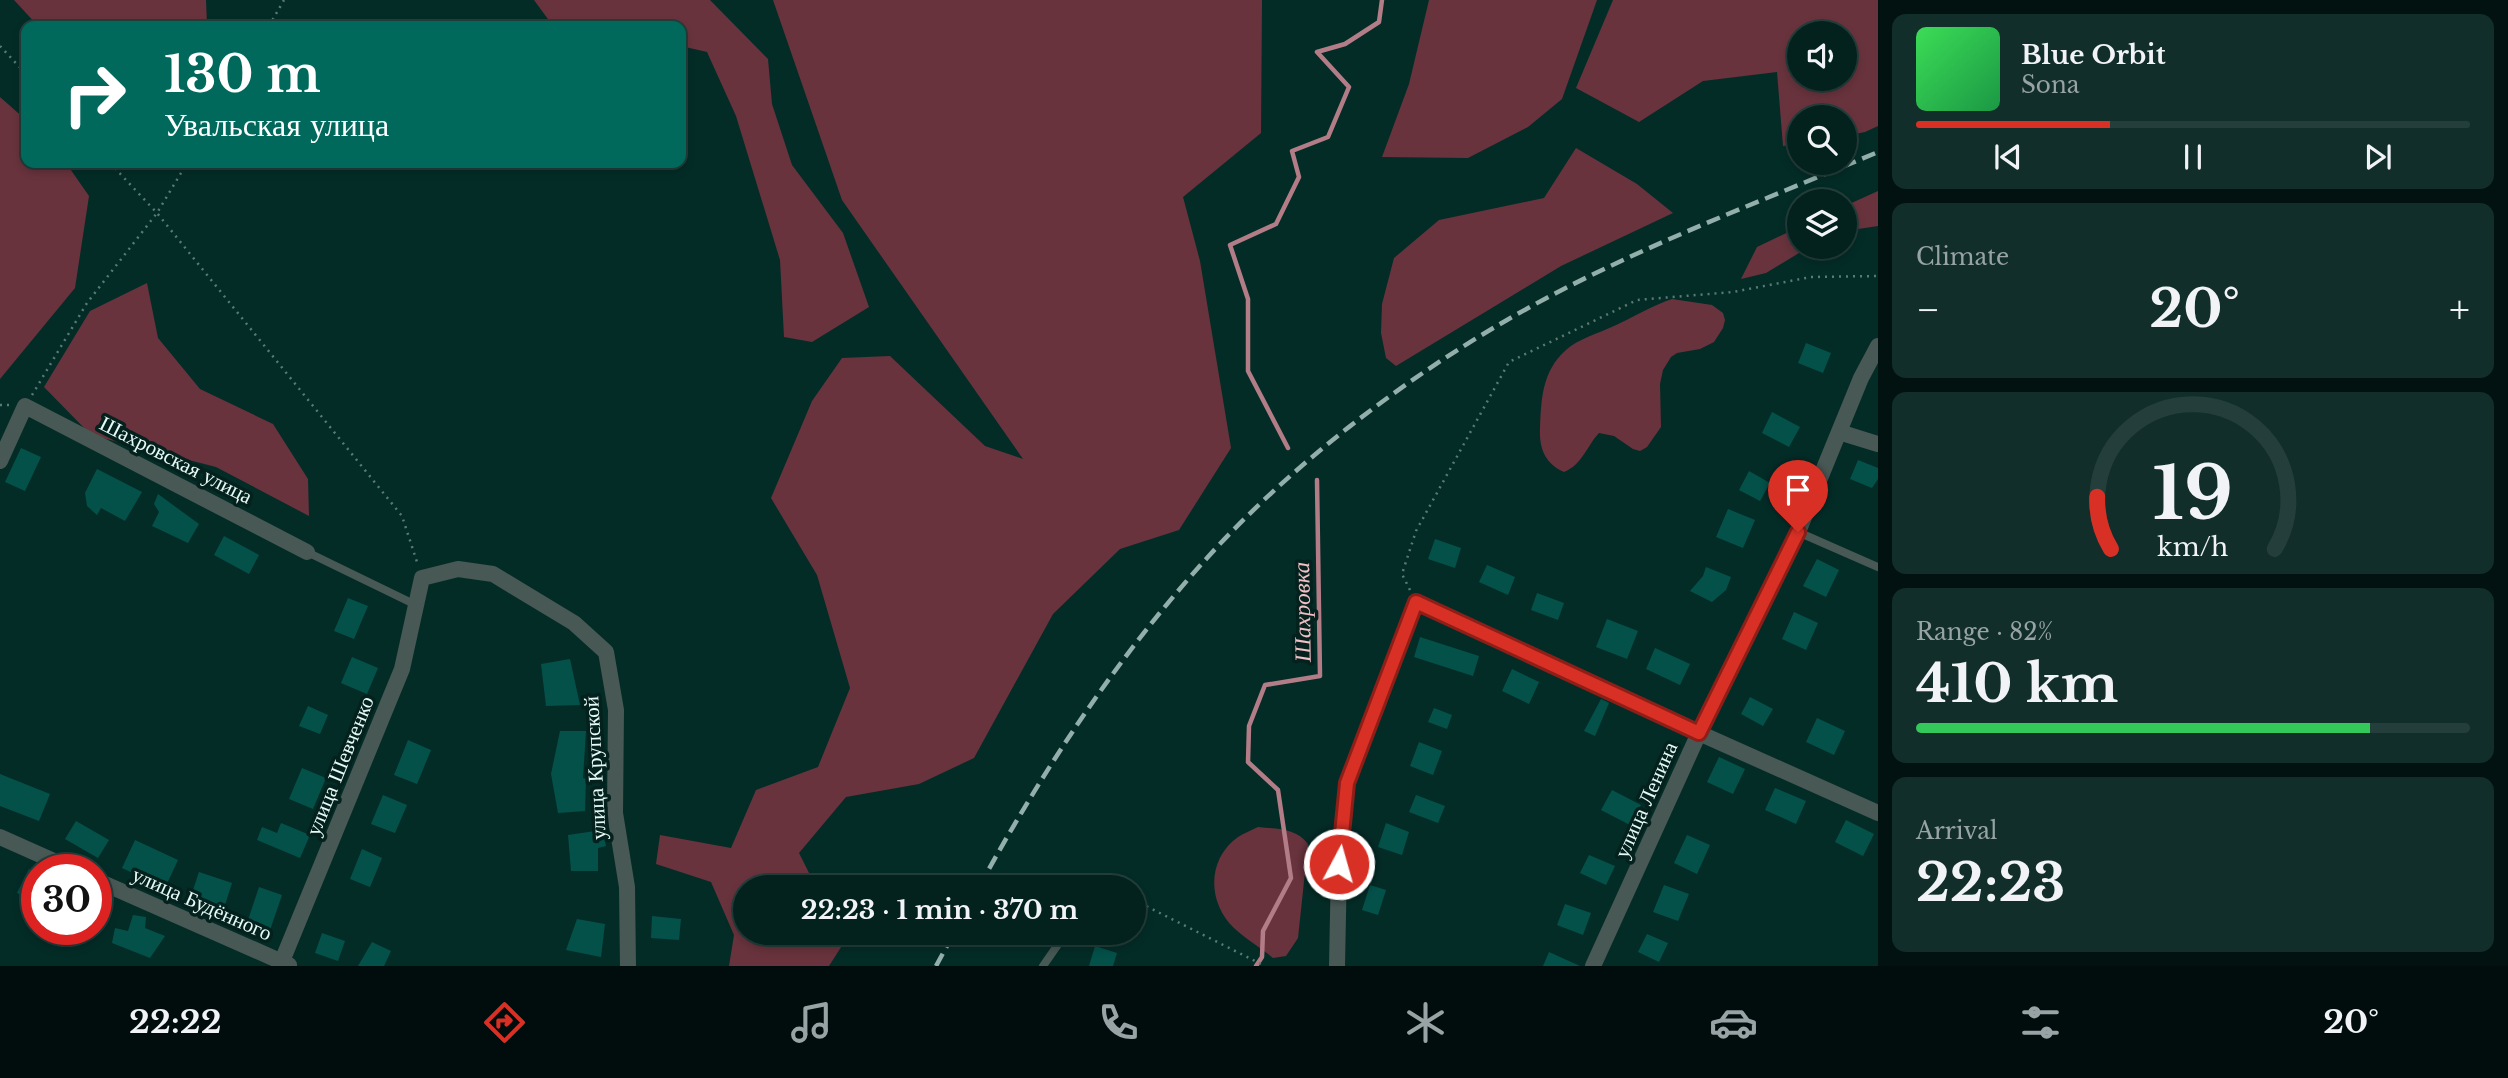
<!DOCTYPE html>
<meta charset="utf-8">
<style>
:root{--surface:#03211d;--page:#112e2a;--text:#f1f3f6;--muted:#97a3a4;--line:#243e3b;--accent:#d93025}
body{margin:0;font-family:"Libre Baskerville",serif;background:var(--page);color:var(--text);height:100vh;display:flex;flex-direction:column;font-size:26px;white-space:nowrap}
*{box-sizing:border-box;margin:0}
p{font-size:23px;color:var(--muted)}
.icon{flex:none;width:38px;height:38px;fill:none;stroke:currentColor;stroke-width:2;stroke-linecap:round;stroke-linejoin:round}
.map{position:relative;flex:1;overflow:hidden}
.sheet{display:flex;flex-direction:column;gap:14px;padding:14px;background:#021210;width:630px}
.sheet>*{flex:none}
.hud{position:absolute;left:21px;top:21px;width:665px;height:147px;border-radius:14px;box-shadow:0 4px 10px #0003,0 0 0 2px var(--line);background:#00695c;color:#fff;overflow:hidden}
.tools{position:absolute;left:1787px;top:21px;display:grid;gap:14px}
.tools a{display:grid;place-items:center;width:70px;height:70px;border-radius:50%;background:var(--surface);box-shadow:0 4px 10px #0003,0 0 0 2px var(--line);font-size:35px}
.speed{position:absolute;left:21px;top:854px;display:flex;gap:14px;font-size:35px;font-weight:700;text-align:center}
.speed>*{display:grid;place-content:center;width:91px;height:91px;border-radius:50%;background:var(--surface);box-shadow:0 4px 10px #0003,0 0 0 2px var(--line);line-height:1}
.speed .limit{border:10px solid #d22;background:#fff;color:#111}
.pin{position:absolute;display:grid;place-items:center;width:60px;height:60px;color:#fff;margin:-72px -30px;border-radius:50% 50% 50% 0;rotate:-45deg;box-shadow:0 0 7px #0007}
.pin .icon{rotate:45deg}
.me{position:absolute;width:77px;margin:-38px;rotate:6deg;stroke-linejoin:round;filter:drop-shadow(0 0 5px #0008)}
.turn{display:flex;align-items:center;gap:24px;height:147px;padding:0 28px;font-size:32px}
.turn .icon{width:91px;height:91px;stroke-width:2.5}
.turn b{display:block;font-size:49px;line-height:60px}
.big{font-size:52px;font-weight:700;line-height:1.1}
.sheet .widget{flex:1;display:flex;flex-direction:column;justify-content:center;gap:10px;min-width:0;padding:0 24px;border-radius:14px;background:var(--page)}
.sheet .dial{align-items:center;gap:0}
.dial svg{height:182px;overflow:visible;fill:none;stroke:var(--line);stroke-width:7;stroke-linecap:round;text-anchor:middle}
.dial text{fill:var(--text);stroke:none}
.song{display:flex;align-items:center;gap:21px}
.cover{width:84px;height:84px;border-radius:10px;background:linear-gradient(135deg,hsl(130 70% 55%),hsl(140 70% 35%))}
.played{height:7px;border-radius:4px;background:linear-gradient(90deg,var(--accent) 35%,var(--line) 35%)}
.keys{display:flex;justify-content:space-around;direction:ltr}
.heat{display:flex;justify-content:space-between;align-items:center;font-size:38px;direction:ltr}
.charge{height:10px;border-radius:5px;background:linear-gradient(90deg,#34c759 82%,var(--line) 0)}
.trip{position:absolute;left:733px;top:875px;width:413px;height:70px;border-radius:35px;background:var(--surface);box-shadow:0 4px 10px #0003,0 0 0 2px var(--line);font-weight:700;line-height:70px;text-align:center}
.tabs{display:flex;height:112px;justify-content:space-around;align-items:center;background:#010d0c;color:var(--muted)}
.tabs .icon{width:49px;height:49px}
.tabs .selected{color:var(--accent)}
.tabs b{font-size:32px;color:var(--text)}
main{display:flex;flex:1;min-height:0}
.map>svg:first-child{display:block}
.green{fill:#68333d;fill-rule:evenodd}
.lines{fill:none;stroke-linecap:round;stroke-linejoin:round}
.stream{stroke:#b37d88;stroke-width:4.5}
.building{fill:#04514a}
.path{stroke:#5a7a76;stroke-width:2.5;stroke-dasharray:2 5;stroke-linecap:butt}
.lane{stroke:#485855;stroke-width:8}
.street{stroke:#485855;stroke-width:16}
.rail{stroke:#93afab;stroke-width:4.5;stroke-dasharray:14 7;stroke-linecap:butt}
.route-casing{stroke:#8d1f18;stroke-width:18}
.route{stroke:#d93025;stroke-width:12}
.labels{text-anchor:middle;stroke-width:7;stroke-linejoin:round;paint-order:stroke}
.street-label{font-size:21px;fill:#e6faf7;stroke:#04211d}
.water-label{font-size:23px;font-style:italic;fill:#f2c1c8;stroke:#04211d}
</style>
<main>
<div class="map">
<svg width="1878" height="966" viewBox="0 0 1878 966">
<rect width="100%" height="100%" fill="#042c27"/>
<path class="green" d="M14 0H206L207 26H38Z
M534 0H710L768 59 772 104 792 165 843 233 869 307 812 342 784 337 780 260 736 116 707 52 681 46V26H553Z
M773 0H1262L1261 133 1183 197 1200 261 1231 448 1179 530 1120 549 1053 614 974 758 919 784 846 797 799 853 816 887H746V933H840L845 941 829 966H729L734 935 711 882 656 864 660 835 731 848 756 790 818 767 850 688 817 575 771 498 812 401 842 358 890 356 985 446 1023 459 842 200Z
M1429 0H1597L1562 99 1528 127 1468 158 1382 157 1409 84Z
M1613 0H1878V126L1865 132 1845 136 1844 117H1799V144L1783 146 1777 72 1703 81 1639 122 1576 88ZM1844 33V79H1799V33Z
M0 97 26 120V163H66L89 196 75 288 0 379Z
M1576 148 1637 184 1673 213 1561 266 1396 366 1386 358 1381 333 1382 304 1394 258 1439 220 1544 198Z
M1878 191V226L1845 231V206Z
M1799 227V247H1809L1766 273 1741 279 1757 247Z
M147 283 158 338 200 389 273 424 308 479 309 516 216 467 91 435 44 387 90 311Z
M1672 299 1712 305 1723 313 1725 320 1723 328 1714 342 1700 349 1677 353 1671 357 1663 370 1660 384 1661 427 1647 447 1640 451 1633 449 1614 436 1599 433C1586 447 1583 464 1564 472 1546 464 1539 449 1540 429 1541 400 1542 371 1566 350 1578 339 1599 333 1614 326 1634 317 1651 306 1672 299Z
M1258 827C1277 829 1296 828 1308 844L1298 938 1286 956 1273 958C1261 948 1246 939 1234 928 1207 902 1207 859 1238 837 1244 833 1252 830 1258 827Z"/>
<g class="lines">
<path class="stream" d="M1288 448 1248 371V299L1230 245 1276 224 1299 177 1292 151 1328 137 1349 87 1317 52 1345 44 1379 22 1382 0
M1256 966 1262 957 1263 931 1291 878 1278 790 1248 762 1249 726 1265 685 1320 676 1317 480"/>
</g>
<path class="building" d="M1806 343 1831 353 1823 373 1798 363Z
M1772 412 1800 427 1789 447 1762 433Z
M21 448 41 457 25 491 5 482Z
M1858 460 1878 468V479L1872 488 1850 479Z
M97 469 142 492 125 521 101 508 97 515 87 506 85 493Z
M1749 471 1770 483 1760 501 1739 490Z
M158 494 199 524 188 543 152 526 159 512 154 504Z
M1728 509 1755 520 1743 548 1716 537Z
M224 536 259 555 249 574 214 555Z
M1435 539 1461 548 1455 568 1428 559Z
M1817 559 1839 570 1826 597 1803 586Z
M1487 565 1515 577 1508 595 1479 582Z
M1706 567 1731 577 1726 590 1712 602 1690 591 1703 576Z
M1537 593 1564 603 1558 620 1531 610Z
M348 598 368 606 354 639 334 631Z
M1794 612 1818 623 1806 650 1782 639Z
M1607 619 1638 631 1627 659 1596 647Z
M1420 637 1479 656 1473 676 1414 657Z
M1655 648 1690 664 1680 685 1646 669Z
M352 657 378 668 367 694 341 683Z
M570 659 580 705 546 706 541 664Z
M1512 669 1539 682 1529 704 1502 691Z
M1750 697 1773 709 1763 726 1741 714Z
M1601 699 1609 703 1595 736 1584 731Z
M308 706 328 715 320 734 299 726Z
M1434 708 1452 715 1447 729 1428 722Z
M1817 718 1845 731 1834 755 1806 742Z
M560 731H586L583 778 586 779 585 811 558 813 551 774Z
M408 740 431 750 417 784 394 775Z
M1419 742 1442 751 1433 775 1410 766Z
M1719 757 1745 769 1733 794 1707 782Z
M302 768 326 778 313 809 289 799Z
M0 774 50 794 39 821 0 806Z
M1775 788 1806 801 1796 824 1765 810Z
M1612 790 1641 805 1630 825 1601 810Z
M383 795 407 805 395 833 371 824Z
M1416 795 1445 806 1438 823 1409 812Z
M1846 820 1874 834 1863 856 1835 842Z
M76 821 109 840 98 858 65 839Z
M281 823 310 835 300 858 257 840 262 827 277 833Z
M1386 823 1409 832 1402 855 1378 847Z
M602 830 606 846 598 848V871H571L568 835Z
M1687 835 1710 845 1697 874 1674 863Z
M135 840 178 860 165 888 122 868Z
M362 849 382 858 370 887 350 879Z
M1589 855 1615 866 1606 885 1580 873Z
M29 869 37 873V902L17 893Z
M199 872 232 883 224 908 191 896Z
M1370 885 1386 890 1378 915 1362 910Z
M1664 885 1689 894 1678 921 1653 912Z
M259 887 282 895 269 933 246 926Z
M96 898 110 905 96 934Z
M1565 904 1591 913 1583 935 1557 925Z
M133 915 146 917 145 928 165 936 150 958 112 943 115 928 128 931Z
M652 916 681 919 679 940 651 938Z
M577 919 605 924 601 957 566 950Z
M322 933 345 941 338 961 315 953Z
M1647 934 1668 943 1659 962 1638 952Z
M372 942 391 951 384 966H358Z
M1095 946 1117 953 1113 966H1089Z
M1549 952 1580 966H1543Z"/>
<g class="lines">
<path class="path" d="M269 26 284 0
M0 46 26 74
M110 163 157 213 402 516 417 562
M32 395 87 303 157 213 187 163
M0 405H10
M1410 590 1402 574 1416 531 1509 362 1637 300 1733 292 1811 277 1878 276
M1134 900 1265 966"/>
<path class="lane" d="M1798 532 1878 567
M307 552 416 605
M1043 966 1066 933"/>
<path class="street" d="M1839 432 1878 444
M0 461 25 406 307 552
M0 837 74 870
M96 880 289 965
M280 966 402 669 422 578 458 569 493 574 574 623 606 652 616 710 615 813 627 887 628 966
M1337 966 1339 864 1347 783 1416 602 1699 733 1878 813
M1593 966 1699 733 1798 532 1861 378 1878 346"/>
<path class="rail" d="M979 887C1043 770 1117 657 1207 558 1289 467 1401 381 1507 320 1624 252 1753 205 1878 152
M936 966 954 933"/>
</g>
<g class="lines">
<defs>
<path id="route" d="M1339 864 1347 783 1416 602 1699 733 1798 532"/>
</defs>
<use href="#route" class="route-casing"/>
<use href="#route" class="route"/>
</g>
<g class="labels">
<g class="street-label">
<text transform="translate(176 460) rotate(27)" y="7">Шахровская улица</text>
<text transform="translate(340 766) rotate(-68)" y="7">улица Шевченко</text>
<text transform="translate(595 768) rotate(-93)" y="7">улица Крупской</text>
<text transform="translate(1646 800) rotate(-66)" y="7">улица Ленина</text>
<text transform="translate(202 904) rotate(24)" y="7">улица Будённого</text>
</g>
<g class="water-label">
<text transform="translate(1302 612) rotate(-91)" y="8">Шахровка</text>
</g>
</g>
</svg>
<div class="tools">
<a><svg class="icon" aria-label="sound" viewBox="0 0 24 24"><path d="M4 9h4l5-4v14l-5-4H4zM17 9q2 3 0 6"/></svg></a>
<a><svg class="icon" aria-label="search" viewBox="0 0 24 24"><circle cx="10" cy="10" r="6"/><path d="M15 15l6 6"/></svg></a>
<a><svg class="icon" aria-label="layers" viewBox="0 0 24 24"><path d="M12 4l9 5-9 5-9-5zM3 14l9 5 9-5"/></svg></a>
</div>
<div class="speed"><div class="limit">30</div></div>
<div class="pin" style="left:1798px;top:532px;background:#d93025"><svg class="icon" aria-label="arrive" viewBox="0 0 24 24"><path d="M6 21V4h12l-3 4 3 4H6"/></svg></div>
<svg class="me" style="left:1339px;top:864px" viewBox="-20 -20 40 40"><circle r="17" fill="#d93025" stroke="#fff" stroke-width="3"/><path d="M0-11L8 9 0 5-8 9z" fill="#fff"/></svg>
<div class="trip">22:23 · 1 min · 370 m</div>
<div class="hud">
<div class="turn"><svg class="icon" aria-label="right" viewBox="0 0 24 24"><path d="M7 20v-9h11M14 6l5 5-5 5"/></svg><div><b>130 m</b>Увальская улица</div></div>
</div>
</div>
<section class="sheet">
<div class="widget">
<div class="song"><i class="cover"></i><div><b>Blue Orbit</b><p>Sona</p></div></div>
<div class="played"></div>
<div class="keys"><svg class="icon" aria-label="previous" viewBox="0 0 24 24"><path d="M18 5L8 12l10 7zM5 5v14"/></svg><svg class="icon" aria-label="pause" viewBox="0 0 24 24"><path d="M8 5v14M16 5v14"/></svg><svg class="icon" aria-label="next" viewBox="0 0 24 24"><path d="M6 5l10 7-10 7zM19 5v14"/></svg></div>
</div>
<div class="widget"><p>Climate</p>
<div class="heat"><a>−</a><b class="big">20°</b><a>+</a></div>
</div>
<div class="widget dial"><svg viewBox="0 0 100 80">
<path d="M14 69A42 42 0 1 1 86 69"/>
<path d="M14 69A42 42 0 0 1 8 46" stroke="#d93025"/>
<text x="50" y="56" font-size="32" font-weight="700">19</text>
<text x="50" y="72" font-size="11">km/h</text>
</svg></div>
<div class="widget"><p>Range · 82%</p><b class="big">410 km</b><div class="charge"></div></div>
<div class="widget"><p>Arrival</p><b class="big">22:23</b></div>
</section>
</main>
<nav class="tabs">
<b>22:22</b>
<svg class="icon selected" aria-label="directions" viewBox="0 0 24 24"><path d="M12 3l9 9-9 9-9-9zM9 14v-3h6M13 9l2 2-2 2"/></svg>
<svg class="icon" aria-label="music" viewBox="0 0 24 24"><path d="M9 18V5l10-2v13"/><circle cx="6" cy="18" r="3"/><circle cx="16" cy="16" r="3"/></svg>
<svg class="icon" aria-label="phone" viewBox="0 0 24 24"><path d="M5 4h4l2 5-3 2q2 4 5 5l2-3 5 2v4C11 20 4 13 5 4z"/></svg>
<svg class="icon" aria-label="climate" viewBox="0 0 24 24"><path d="M12 3v18M4 7l16 10M4 17L20 7"/></svg>
<svg class="icon" aria-label="car" viewBox="0 0 24 24"><path d="M5 17H2v-5l4-1 3-4h7l3 4 3 1v5h-3M9 17h6M6 11h13"/><circle cx="7" cy="17" r="2"/><circle cx="17" cy="17" r="2"/></svg>
<svg class="icon" aria-label="filters" viewBox="0 0 24 24"><path d="M4 7h16M4 17h16"/><circle cx="9" cy="7" r="2"/><circle cx="15" cy="17" r="2"/></svg>
<b>20°</b>
</nav>
